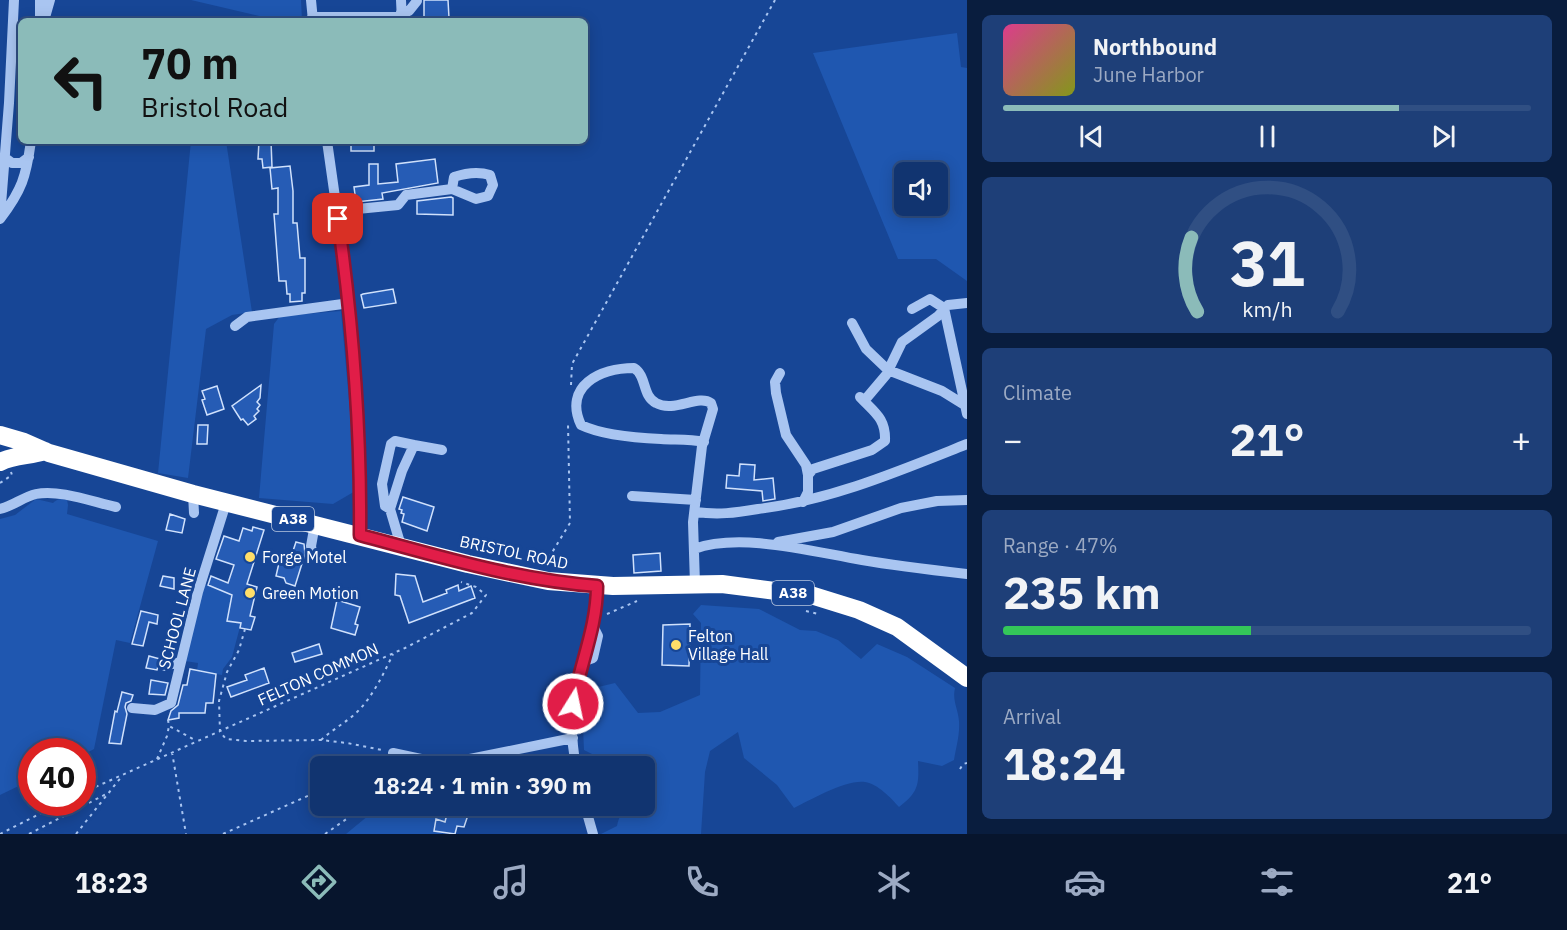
<!DOCTYPE html>
<meta charset="utf-8">
<style>
:root{--surface:#113470;--page:#1e3f78;--text:#f1f3f6;--muted:#9caac3;--line:#304f83;--accent:#8bbbb9}
body{margin:0;font-family:"IBM Plex Sans",sans-serif;background:var(--page);color:var(--text);height:100vh;display:flex;flex-direction:column;font-size:22px;white-space:nowrap}
*{box-sizing:border-box;margin:0}
p{font-size:20px;color:var(--muted)}
.icon{flex:none;width:33px;height:33px;fill:none;stroke:currentColor;stroke-width:2;stroke-linecap:round;stroke-linejoin:round}
.map{position:relative;flex:1;overflow:hidden}
.drawer{display:flex;flex-direction:column;gap:15px;padding:15px;background:#091d3e;width:600px}
.drawer>*{flex:none}
.hud{position:absolute;left:18px;top:18px;width:570px;height:126px;border-radius:9px;box-shadow:0 3px 15px #0003,0 0 0 2px var(--line);background:#8bbbb9;color:#111;overflow:hidden}
.buttons{position:absolute;left:894px;top:162px;display:grid;gap:12px}
.buttons a{display:grid;place-items:center;width:54px;height:54px;border-radius:9px;background:var(--surface);box-shadow:0 3px 15px #0003,0 0 0 2px var(--line);font-size:30px}
.speed{position:absolute;left:18px;top:738px;display:flex;gap:12px;font-size:30px;font-weight:700;text-align:center}
.speed>*{display:grid;place-content:center;width:78px;height:78px;border-radius:50%;background:var(--surface);box-shadow:0 3px 15px #0003,0 0 0 2px var(--line);line-height:1}
.speed .limit{border:9px solid #d22;background:#fff;color:#111}
.pin{position:absolute;display:grid;place-items:center;width:51px;height:51px;color:#fff;margin:-26px;border-radius:12px;box-shadow:0 3px 9px #0006}
.me{position:absolute;width:66px;margin:-33px;rotate:10deg;stroke-linejoin:round;filter:drop-shadow(0 0 4px #0008)}
.turn{display:flex;align-items:center;gap:21px;height:126px;padding:0 24px;font-size:27px}
.turn .icon{width:78px;height:78px;stroke-width:2.5}
.turn b{display:block;font-size:42px;line-height:51px}
.big{font-size:45px;font-weight:700;line-height:1.1}
.drawer .widget{flex:1;display:flex;flex-direction:column;justify-content:center;gap:9px;min-width:0;padding:0 21px;border-radius:9px;background:var(--page)}
.drawer .dial{align-items:center;gap:0}
.dial svg{height:156px;overflow:visible;fill:none;stroke:var(--line);stroke-width:7;stroke-linecap:round;text-anchor:middle}
.dial text{fill:var(--text);stroke:none}
.song{display:flex;align-items:center;gap:18px}
.cover{width:72px;height:72px;border-radius:9px;background:linear-gradient(135deg,hsl(330 70% 55%),hsl(70 70% 35%))}
.played{height:6px;border-radius:3px;background:linear-gradient(90deg,var(--accent) 75%,var(--line) 75%)}
.keys{display:flex;justify-content:space-around;direction:ltr}
.heat{display:flex;justify-content:space-between;align-items:center;font-size:33px;direction:ltr}
.charge{height:9px;border-radius:4px;background:linear-gradient(90deg,#34c759 47%,var(--line) 0)}
.trip{position:absolute;left:310px;top:756px;width:345px;height:60px;border-radius:9px;background:var(--surface);box-shadow:0 3px 15px #0003,0 0 0 2px var(--line);font-weight:700;line-height:60px;text-align:center}
.menu{display:flex;height:96px;justify-content:space-around;align-items:center;background:#07152d;color:var(--muted)}
.menu .icon{width:42px;height:42px}
.menu .selected{color:var(--accent)}
.menu b{font-size:27px;color:var(--text)}
main{display:flex;flex:1;min-height:0}
.map>svg:first-child{display:block}
.green{fill:#1f57b0;fill-rule:evenodd}
.building{fill:#265cb5;stroke:#d0e1fc;stroke-width:1.5}
.lines{fill:none;stroke-linecap:round;stroke-linejoin:round}
.path{stroke:#a9c5f1;stroke-width:2;stroke-dasharray:3 4.5;stroke-linecap:butt}
.minor{stroke:#a9c5f1;stroke-width:10}
.highway{stroke:#fff;stroke-width:18}
.route-casing{stroke:#92132f;stroke-width:15}
.route{stroke:#e11d48;stroke-width:10}
.poi-dot{fill:#ffde69;stroke:#174696;stroke-width:2}
.labels{text-anchor:middle;stroke-width:6;stroke-linejoin:round;paint-order:stroke}
.shield{fill:#174696;stroke:#b9c8e0;stroke-width:1.5}
.shield-label{font-size:15px;font-weight:bold;fill:#fff}
.street-label{font-size:16px;fill:#fff;stroke:#174696}
.poi-label{font-size:16px;fill:#fff;stroke:#174696;text-anchor:start}
</style>
<main>
<div class="map">
<svg width="967" height="834" viewBox="0 0 967 834">
<rect width="100%" height="100%" fill="#174696"/>
<path class="green" d="M191 0H301L302 21H280Z
M957 33 961 67 967 68V281L936 259H898L813 53ZM904 172H938V206H904Z
M191 141H226L252 312 232 315 206 329 188 478 158 473Z
M341 311 357 490 333 504 259 498 274 324 280 316Z
M36 499 53 503C57 499 61 498 67 500L68 505 67 514 158 541 130 643 116 640 94 749 83 755 82 752H32L31 780 0 795V519L15 515Z
M204 584 232 595 227 621 241 623 232 657 223 669 222 675 197 671 198 663 185 661Z
M701 605 759 609 800 630 816 631 838 640 861 659 877 644 907 657 955 688C952 700 958 709 959 721 960 735 956 747 954 760L942 766 918 761C919 784 919 792 899 807 891 798 878 784 865 782 847 779 810 800 794 808L777 785 744 758 738 732 710 751 705 772 701 834H601L617 826C621 808 627 806 645 806V766H594V755L584 750 582 704 594 688 615 683 638 713 660 712 700 695 701 623 693 614Z
M380 806H449L445 822 437 820 435 831 445 834H346Z"/>
<path class="building" d="M424 0H448L449 18 424 19Z
M259 141H271L272 167 263 168 262 159H258Z
M351 141H374V151H351Z
M435 159 438 183 382 193 383 199 356 202 354 187 369 185V164H378V184L398 182 396 164Z
M290 166 293 191V223H297L300 258H305V293H302V301L290 302V294H287L286 281H279L274 214H278V188L272 189 270 168Z
M451 197 453 198V215L417 214V201Z
M393 289 396 303 364 308 361 295 363 294Z
M261 385 260 398 257 402 260 405 257 409 259 411 254 416 256 419 248 425 243 419 241 420 232 406Z
M217 386 224 409 207 415 202 400 205 399 202 391Z
M198 425H208L207 444H197Z
M740 464 755 465 754 480 773 478 775 499 763 501 762 491 726 488 727 475 739 476Z
M403 497 434 507 427 531 402 522 404 514 401 513 402 510 399 509Z
M170 514 185 519 182 533 166 530Z
M253 527 264 530 247 584 257 587 250 616 255 617 251 630 240 628 241 623 227 621 232 595 208 585 211 576 228 583 234 565 216 559 224 536 239 541 243 528 252 531Z
M296 542 304 544 305 554 295 586 286 583 284 578 276 576 279 563 288 566Z
M660 553 661 571 634 573 633 555Z
M396 574 415 576 423 602 447 593 446 590 458 585 459 591 471 586 475 598 409 623 400 596 395 595Z
M163 576 174 578V589L160 586Z
M337 600 360 607 355 624 358 625 355 635 331 628Z
M141 611 158 615 157 624 149 622 143 646 132 644Z
M690 624 689 666 662 665 663 625Z
M319 644 322 654 295 662 292 653Z
M149 656 160 659 157 670 146 668Z
M264 668 269 683 231 697 227 687 247 680 245 675Z
M190 669 216 674 213 703H206L205 713H179V718L168 720 171 711 178 705 183 685H187Z
M151 680 168 683 165 695 149 694Z
M122 692 133 695 131 701 126 703 125 707 127 714 121 744 109 743 115 711 117 712Z
M449 806H471L464 827 457 826 455 834 434 831 436 819 445 822Z"/>
<g class="lines">
<path class="path" d="M571 385 572 364 775 0
M0 483 12 475 11 472
M545 564 570 523 568 424
M806 611 818 614
M607 614 637 601
M245 629 239 650 227 672 219 701 220 732 226 739 246 741 321 740 347 743 382 750
M168 720 169 726 195 740
M321 740C333 729 347 722 358 711 373 696 384 673 393 654
M172 752 186 834
M157 759 167 736 169 726
M381 766 390 763
M960 769 963 764 967 763
M82 793 405 648 472 613 486 595 476 587 461 582
M0 834 63 802
M29 834 110 792
M76 834 122 776
M223 834 321 790
M325 834 365 806"/>
<path class="minor" d="M40 0V21
M311 0 313 21
M401 0 402 21
M401 12 409 11 417 1
M312 17H402
M44 21 50 0
M327 141 350 303 359 417 360 535
M4 157 12 163H21L29 157
M337 211 398 205 406 195 452 189 454 177C466 173 477 171 490 175L493 185 488 196 476 199 452 189
M0 217 9 103 14 0
M0 219C22 190 26 177 31 141
M912 309 930 299 944 308 967 414
M852 323 866 349 888 370 942 391 963 404
M235 326 247 317 350 303
M780 373 775 382 776 393 786 435 806 465 808 475
M864 401 886 375 902 342 938 316 948 305 967 303
M193 494 194 513
M632 496 696 500
M803 502 808 492V475L813 469 872 450 885 441C886 418 874 412 860 397
M0 509C13 506 23 497 36 494 59 489 93 502 116 507
M390 509 385 506 382 484 391 444 395 441 414 445
M695 512C719 515 734 513 758 509 831 500 899 471 967 444
M778 542 833 532 901 508 937 501 967 500
M401 546 390 509 402 471 414 445 442 450
M694 549C741 532 813 552 862 560 897 566 932 570 967 574
M313 558 311 546 315 524
M695 584 693 522 702 446 713 409 711 403C698 394 674 413 656 403 642 396 647 376 634 368 600 368 563 386 581 425 602 435 637 438 661 439 675 440 689 439 704 442
M582 662 593 658 598 636 593 626
M165 666 180 662
M132 708 155 710 171 703 198 592 226 503
M393 753 435 762 460 761 573 738
M576 766C570 736 571 703 579 673 587 641 597 620 597 586
M585 806 593 834"/>
<path class="highway" d="M0 435 24 442 49 453 193 494 468 564 548 581 613 586 722 584 814 596 859 610 897 627 967 678
M0 462C15 455 30 456 45 451"/>
</g>
<g class="lines">
<defs>
<path id="route" d="M338 219C353 325 361 428 360 535 438 556 516 580 597 586 597 627 580 664 573 704"/>
</defs>
<use href="#route" class="route-casing"/>
<use href="#route" class="route"/>
</g>
<g class="poi-dot">
<circle cx="250" cy="557" r="6"/>
<circle cx="250" cy="593" r="6"/>
<circle cx="676" cy="645" r="6"/>
</g>
<g class="labels">
<g class="shield">
<rect x="272" y="507" width="42" height="24" rx="4.5"/>
<rect x="772" y="581" width="42" height="24" rx="4.5"/>
</g>
<g class="shield-label">
<text x="293" y="524">A38</text>
<text x="793" y="598">A38</text>
</g>
<g class="street-label">
<text transform="translate(514 552) rotate(12)" y="6">BRISTOL ROAD</text>
<text transform="translate(177 618) rotate(-75)" y="6">SCHOOL LANE</text>
<text transform="translate(318 674) rotate(-24)" y="6">FELTON COMMON</text>
</g>
<g class="poi-label">
<text x="262" y="563">Forge Motel</text>
<text x="262" y="599">Green Motion</text>
<text x="688" y="642">Felton<tspan x="688" dy="18">Village Hall</tspan></text>
</g>
</g>
</svg>
<div class="buttons">
<a><svg class="icon" aria-label="sound" viewBox="0 0 24 24"><path d="M4 9h4l5-4v14l-5-4H4zM17 9q2 3 0 6"/></svg></a>
</div>
<div class="speed"><div class="limit">40</div></div>
<div class="pin" style="left:338px;top:219px;background:#d93025"><svg class="icon" aria-label="arrive" viewBox="0 0 24 24"><path d="M6 21V4h12l-3 4 3 4H6"/></svg></div>
<svg class="me" style="left:573px;top:704px" viewBox="-20 -20 40 40"><circle r="17" fill="#e11d48" stroke="#fff" stroke-width="3"/><path d="M0-11L8 9 0 5-8 9z" fill="#fff"/></svg>
<div class="trip">18:24 · 1 min · 390 m</div>
<div class="hud">
<div class="turn"><svg class="icon" aria-label="left" viewBox="0 0 24 24"><path d="M17 20v-9H6M10 6l-5 5 5 5"/></svg><div><b>70 m</b>Bristol Road</div></div>
</div>
</div>
<section class="drawer">
<div class="widget">
<div class="song"><i class="cover"></i><div><b>Northbound</b><p>June Harbor</p></div></div>
<div class="played"></div>
<div class="keys"><svg class="icon" aria-label="previous" viewBox="0 0 24 24"><path d="M18 5L8 12l10 7zM5 5v14"/></svg><svg class="icon" aria-label="pause" viewBox="0 0 24 24"><path d="M8 5v14M16 5v14"/></svg><svg class="icon" aria-label="next" viewBox="0 0 24 24"><path d="M6 5l10 7-10 7zM19 5v14"/></svg></div>
</div>
<div class="widget dial"><svg viewBox="0 0 100 80">
<path d="M14 69A42 42 0 1 1 86 69"/>
<path d="M14 69A42 42 0 0 1 11 31" stroke="#8bbbb9"/>
<text x="50" y="56" font-size="32" font-weight="700">31</text>
<text x="50" y="72" font-size="11">km/h</text>
</svg></div>
<div class="widget"><p>Climate</p>
<div class="heat"><a>−</a><b class="big">21°</b><a>+</a></div>
</div>
<div class="widget"><p>Range · 47%</p><b class="big">235 km</b><div class="charge"></div></div>
<div class="widget"><p>Arrival</p><b class="big">18:24</b></div>
</section>
</main>
<nav class="menu">
<b>18:23</b>
<svg class="icon selected" aria-label="directions" viewBox="0 0 24 24"><path d="M12 3l9 9-9 9-9-9zM9 14v-3h6M13 9l2 2-2 2"/></svg>
<svg class="icon" aria-label="music" viewBox="0 0 24 24"><path d="M9 18V5l10-2v13"/><circle cx="6" cy="18" r="3"/><circle cx="16" cy="16" r="3"/></svg>
<svg class="icon" aria-label="phone" viewBox="0 0 24 24"><path d="M5 4h4l2 5-3 2q2 4 5 5l2-3 5 2v4C11 20 4 13 5 4z"/></svg>
<svg class="icon" aria-label="climate" viewBox="0 0 24 24"><path d="M12 3v18M4 7l16 10M4 17L20 7"/></svg>
<svg class="icon" aria-label="car" viewBox="0 0 24 24"><path d="M5 17H2v-5l4-1 3-4h7l3 4 3 1v5h-3M9 17h6M6 11h13"/><circle cx="7" cy="17" r="2"/><circle cx="17" cy="17" r="2"/></svg>
<svg class="icon" aria-label="filters" viewBox="0 0 24 24"><path d="M4 7h16M4 17h16"/><circle cx="9" cy="7" r="2"/><circle cx="15" cy="17" r="2"/></svg>
<b>21°</b>
</nav>
